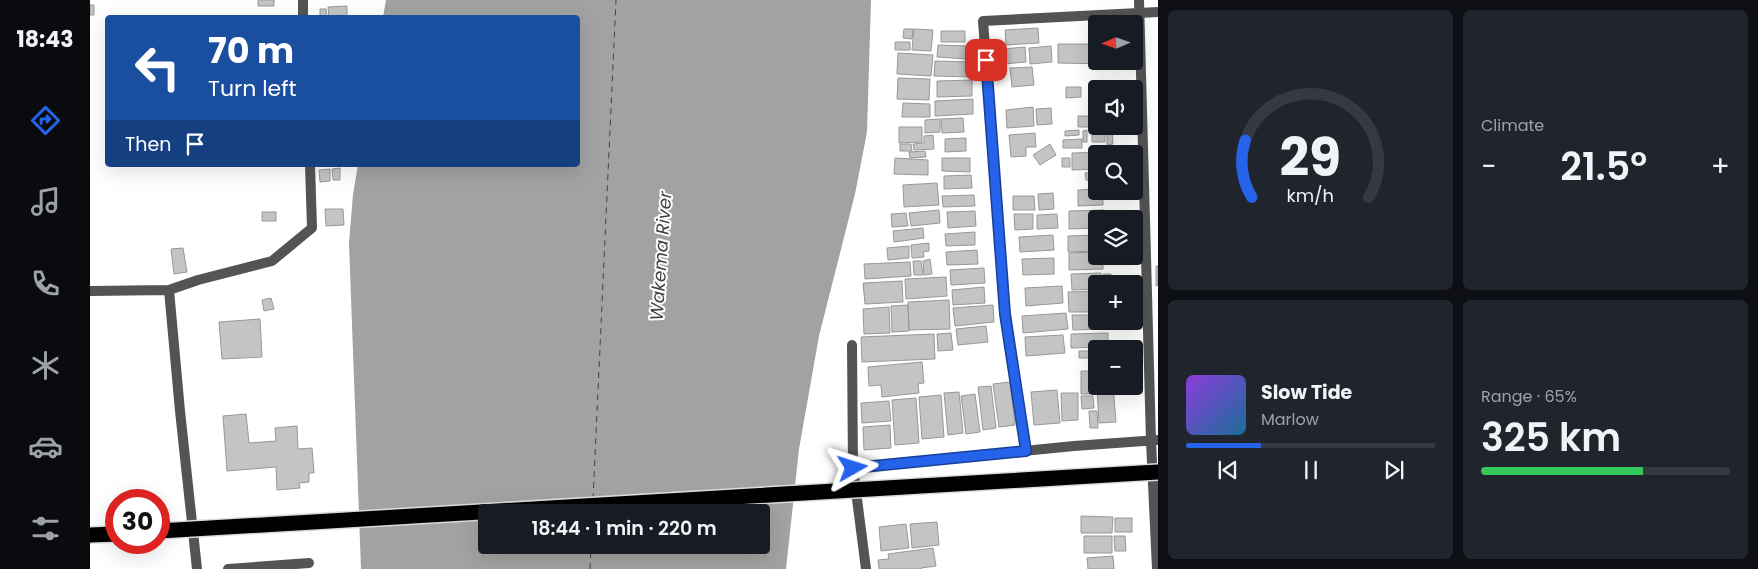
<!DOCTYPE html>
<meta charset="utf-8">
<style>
:root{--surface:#171b24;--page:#20242c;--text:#f1f3f6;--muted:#9ea1a6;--line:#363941;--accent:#2563eb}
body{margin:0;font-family:Poppins,sans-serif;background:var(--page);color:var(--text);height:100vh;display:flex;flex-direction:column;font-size:19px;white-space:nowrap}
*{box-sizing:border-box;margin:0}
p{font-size:16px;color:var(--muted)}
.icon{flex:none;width:28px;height:28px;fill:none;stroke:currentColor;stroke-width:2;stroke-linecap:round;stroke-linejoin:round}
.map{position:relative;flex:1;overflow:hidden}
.drawer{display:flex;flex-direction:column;gap:10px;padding:10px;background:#0d0f14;width:600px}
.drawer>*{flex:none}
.guide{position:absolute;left:15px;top:15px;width:475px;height:152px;border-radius:5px;box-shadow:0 5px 20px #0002;background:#1a4fa0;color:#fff;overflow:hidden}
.needle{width:32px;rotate:268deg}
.fabs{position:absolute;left:998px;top:15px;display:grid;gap:10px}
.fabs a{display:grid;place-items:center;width:55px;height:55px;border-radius:5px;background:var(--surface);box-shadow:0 5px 20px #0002;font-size:25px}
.speed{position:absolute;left:15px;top:489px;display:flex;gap:10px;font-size:25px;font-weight:700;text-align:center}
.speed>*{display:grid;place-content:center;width:65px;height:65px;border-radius:50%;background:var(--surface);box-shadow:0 5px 20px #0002;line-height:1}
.speed .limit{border:8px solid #d22;background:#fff;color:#111}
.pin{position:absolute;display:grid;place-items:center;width:42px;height:42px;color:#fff;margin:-21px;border-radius:10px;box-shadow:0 2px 8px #0006}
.me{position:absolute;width:55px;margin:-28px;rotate:84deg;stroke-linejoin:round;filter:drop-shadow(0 0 4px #0008)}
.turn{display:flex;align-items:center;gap:18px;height:105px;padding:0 20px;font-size:22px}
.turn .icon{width:65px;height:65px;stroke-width:2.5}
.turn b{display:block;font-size:35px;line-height:42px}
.then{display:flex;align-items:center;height:48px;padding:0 20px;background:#0003;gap:10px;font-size:19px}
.big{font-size:38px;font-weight:600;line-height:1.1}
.drawer .card{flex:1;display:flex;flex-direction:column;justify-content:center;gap:8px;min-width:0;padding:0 18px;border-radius:8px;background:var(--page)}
.drawer .dial{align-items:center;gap:0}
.dial svg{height:130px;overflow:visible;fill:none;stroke:var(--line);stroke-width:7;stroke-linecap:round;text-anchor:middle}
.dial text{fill:var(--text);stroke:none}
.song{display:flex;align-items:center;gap:15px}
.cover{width:60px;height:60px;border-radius:8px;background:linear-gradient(135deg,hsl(270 70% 55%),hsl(200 70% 35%))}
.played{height:5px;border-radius:2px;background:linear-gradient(90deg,var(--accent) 30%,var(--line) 30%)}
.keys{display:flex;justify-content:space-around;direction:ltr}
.heat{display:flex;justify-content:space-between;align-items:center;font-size:28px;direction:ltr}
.charge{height:8px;border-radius:4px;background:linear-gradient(90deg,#34c759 65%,var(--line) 0)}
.drawer .tiles{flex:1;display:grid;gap:10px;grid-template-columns:repeat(2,1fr)}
.trip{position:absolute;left:388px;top:504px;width:292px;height:50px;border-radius:5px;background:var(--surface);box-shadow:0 5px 20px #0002;font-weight:600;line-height:50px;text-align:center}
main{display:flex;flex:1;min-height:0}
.menu{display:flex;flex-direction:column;width:90px;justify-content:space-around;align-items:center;background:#090b0e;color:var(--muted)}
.menu .icon{width:35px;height:35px}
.menu .current{color:var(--accent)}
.menu b{font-size:22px;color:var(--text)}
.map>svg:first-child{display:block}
.water{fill:#a2a2a2;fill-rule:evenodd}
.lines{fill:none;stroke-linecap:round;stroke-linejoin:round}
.ferry{stroke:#434343;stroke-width:1;stroke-dasharray:6 5;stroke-linecap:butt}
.building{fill:#c4c4c4;stroke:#989898}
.highway-casing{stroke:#dbdbdb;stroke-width:18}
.street{stroke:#545454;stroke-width:10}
.highway{stroke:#000;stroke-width:15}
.highway-bridge-casing{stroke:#dbdbdb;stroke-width:18;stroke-linecap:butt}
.highway-bridge{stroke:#000;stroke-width:15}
.route-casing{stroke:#184099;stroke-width:12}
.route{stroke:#2563eb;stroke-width:9}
.labels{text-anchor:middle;stroke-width:4;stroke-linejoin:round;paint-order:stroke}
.water-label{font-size:18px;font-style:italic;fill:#434343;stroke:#fff}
</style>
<main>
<nav class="menu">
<b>18:43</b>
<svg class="icon current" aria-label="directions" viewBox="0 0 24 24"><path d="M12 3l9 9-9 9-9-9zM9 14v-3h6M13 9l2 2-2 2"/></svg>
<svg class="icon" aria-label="music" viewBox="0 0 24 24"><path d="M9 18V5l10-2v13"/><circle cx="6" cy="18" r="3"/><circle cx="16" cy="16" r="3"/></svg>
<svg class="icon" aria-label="phone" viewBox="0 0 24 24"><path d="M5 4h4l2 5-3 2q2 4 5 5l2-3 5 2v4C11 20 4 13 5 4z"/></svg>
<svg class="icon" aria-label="climate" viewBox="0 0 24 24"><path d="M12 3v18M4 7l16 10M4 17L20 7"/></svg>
<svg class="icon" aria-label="car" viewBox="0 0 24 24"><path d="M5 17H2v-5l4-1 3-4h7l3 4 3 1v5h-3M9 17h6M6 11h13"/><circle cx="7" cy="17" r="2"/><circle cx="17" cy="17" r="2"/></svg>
<svg class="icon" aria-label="filters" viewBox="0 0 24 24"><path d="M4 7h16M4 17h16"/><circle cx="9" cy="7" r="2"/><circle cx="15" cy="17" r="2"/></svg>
</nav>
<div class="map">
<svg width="1068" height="569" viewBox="0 0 1068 569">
<rect width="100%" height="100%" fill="#fff"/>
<path class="water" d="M296 0H781L777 132 765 194 729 336 709 449 696 569H271L259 243 263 194 268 165H488V18L293 17ZM396 512H671V545H396Z"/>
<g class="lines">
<path class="ferry" d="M503 499 526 0
M500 569 501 545"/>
</g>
<path class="building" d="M168 0H184V6H168Z
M0 5H4V15H0Z
M257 6V17L239 18 238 7Z
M230 9H236L237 17 230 18Z
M948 28 949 43 916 45 915 30Z
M814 29H823L822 39 813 38Z
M824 29 843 30 841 51 822 50Z
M851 31H875V42H851Z
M805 42H820V50H805Z
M968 44H1006V61H1018V64L968 63Z
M848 45 877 46V59L847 57Z
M961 46 962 62 940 64 939 48Z
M935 47 936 62 914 64 913 49Z
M808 53 843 55 841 76 807 74Z
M845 61 881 62 880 77 844 76Z
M942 67 944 85 922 87 920 68Z
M808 78 840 79 839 100 807 99Z
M882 80V96L847 97V81Z
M976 87H991V97L976 98Z
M883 99V114L845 116V101Z
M813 103 840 104V117H812Z
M943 107 944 126 917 128 916 110Z
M961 108 962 124 947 125 946 109Z
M988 116H1006V126L1014 127H988Z
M873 118 874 132 852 133 851 119Z
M850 119V132L835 133V120Z
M1017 126H1022L1023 144 1017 145Z
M809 127H832V142L809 143Z
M1002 129H1015V142H1002Z
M989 130V135L975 136V131Z
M997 130V142H993V131Z
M945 133 946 147H936V156L921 157 919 135Z
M843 135 844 149 824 150 823 144 834 143V136Z
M876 138V151L855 152V139Z
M992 139V148H973V140Z
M810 144H821L822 151H810Z
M960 144 966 155 950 165 943 155Z
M835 151 836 157 820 158 819 152Z
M1020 152V154H1006V169L982 170V153Z
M805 158 838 160V175L804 174Z
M852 158H880V172L852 171Z
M972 158H980V167H972Z
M250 168V180H243L242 169Z
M240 169V181L230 182 229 170Z
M1006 172V180H996L995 173Z
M881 175 882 188 854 189V176Z
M847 183 849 205 814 207 813 185Z
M1006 189V191H1013V205L988 206V190Z
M963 193 964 209 949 210 948 194Z
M884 195 885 206 853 207 852 196Z
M923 196H944L945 210H923Z
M235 209H253L254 225 236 226Z
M849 210 850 223 821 226 819 213Z
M1014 210V219H1006V228L979 229V211Z
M885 211 886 226 858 228 857 212Z
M172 212H186V221H172Z
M816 213 818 226 802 227 801 214Z
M924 214H943V229L925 230Z
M967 214 968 228 947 229V215Z
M833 228 834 238 804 242 803 231Z
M885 232V245L856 246 855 234Z
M963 235 964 250 930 252 929 237Z
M1006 235V251L978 252V236Z
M839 243V251L833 252 834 257 822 258 821 245Z
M819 246V258L798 260 797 248Z
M93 248 97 272 84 274 81 249Z
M887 250 888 264 857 265 856 252Z
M1006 252V256H1013V269L979 270V253Z
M964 258V274L933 275 932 259Z
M840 259 842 274 834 275 833 261Z
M823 261H831L833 275H824Z
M820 262 821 276 775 279 774 264Z
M1066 266H1068V285L1066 286Z
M894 268 895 283 861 285 860 270Z
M1011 273V284H1006V289L982 290 981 274Z
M1013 274H1021L1022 284H1013Z
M856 277 857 296 816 299 815 279Z
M1036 278V284H1024L1023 279Z
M812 281 813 302 775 304 773 283Z
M972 286 973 303 936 306 935 288Z
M894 287 895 303 863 305 862 290Z
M1006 291V312H979L978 292Z
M181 298 184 309 174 311 172 300Z
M859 300 860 329 819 330 818 302Z
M818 305 819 331 802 332 801 306Z
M903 305 904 322 865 326 863 308Z
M799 307 800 333 774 334 773 309Z
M976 313 978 329 933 333 932 316Z
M982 315H1006V321H1014V329L983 330Z
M170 319 172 357 132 359 129 322Z
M896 326 898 342 868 345 866 329Z
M861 333 863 350 848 351 847 334Z
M1018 333V347L981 348V334Z
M844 334 845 359 772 362 771 337Z
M973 335 975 353 936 356 935 337Z
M989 351H1006V358H989Z
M832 362 834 383 828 384 829 393 792 397 791 385 779 386 778 367Z
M991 371H1002L1003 394H991Z
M920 382 925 425 909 427 903 384Z
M901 386 906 428 893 430 888 387Z
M1007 386H1023L1026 422 1009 423Z
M967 390 970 423 944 425 941 392Z
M869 392 873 433 858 435 854 393Z
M971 393H988V420L972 421Z
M885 394 890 432 876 434 871 396Z
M851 395 854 437 832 439 829 397Z
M991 396H1003L1004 408 992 409Z
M826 398 829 443 805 445 802 400Z
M799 401 801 421 772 423 771 403Z
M999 411H1007L1008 428H1000Z
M156 414 159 443 186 441 185 428 207 426 208 449 222 448 224 473H219V482L209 483 210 488 187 490 186 467 137 471 133 416Z
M800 425 801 448 774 450 773 427Z
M991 516 1023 517 1022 533H991Z
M1025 518H1042V532H1025Z
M847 522 849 545 822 548 820 524Z
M816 524 819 548 791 551 789 527Z
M994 536H1022V553H994Z
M1024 536H1035L1036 551H1025Z
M843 548 846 566 831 568V569H789L788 560 799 559 798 554Z
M1023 556 1024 569H998L997 558Z"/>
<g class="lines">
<defs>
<path id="highway" d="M0 535 26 534"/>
</defs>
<use href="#highway" class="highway-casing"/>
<path class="street" d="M213 0V18
M1049 0 1061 441 1067 569
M0 291 79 290
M762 345 763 468 776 569
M936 451 915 314 893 21 1068 12
M763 468 984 446 1068 440
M107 569 90 411 79 290 108 280 182 261 222 228 220 165
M138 569 219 563"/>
<use href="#highway" class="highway"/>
<defs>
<path id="highway-bridge" d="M69 531 1068 472"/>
</defs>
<use href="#highway-bridge" class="highway-bridge-casing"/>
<use href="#highway-bridge" class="highway-bridge"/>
</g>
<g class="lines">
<defs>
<path id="route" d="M763 468 936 451 915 314 896 60"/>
</defs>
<use href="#route" class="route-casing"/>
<use href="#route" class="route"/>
</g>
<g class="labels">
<g class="water-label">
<text transform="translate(571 256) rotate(-86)" y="6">Wakema River</text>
</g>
</g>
</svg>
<div class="fabs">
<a><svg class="needle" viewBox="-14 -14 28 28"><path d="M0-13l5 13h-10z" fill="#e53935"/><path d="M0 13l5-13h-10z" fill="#9ea1a6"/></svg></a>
<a><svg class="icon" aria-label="sound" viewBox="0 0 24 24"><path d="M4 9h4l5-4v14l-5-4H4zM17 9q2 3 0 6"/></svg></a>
<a><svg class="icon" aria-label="search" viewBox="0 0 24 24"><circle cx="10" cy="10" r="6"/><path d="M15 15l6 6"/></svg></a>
<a><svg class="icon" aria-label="layers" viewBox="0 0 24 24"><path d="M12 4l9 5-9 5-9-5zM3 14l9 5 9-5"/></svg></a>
<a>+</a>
<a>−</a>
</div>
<div class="speed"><div class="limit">30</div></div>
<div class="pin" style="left:896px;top:60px;background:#d93025"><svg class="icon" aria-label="arrive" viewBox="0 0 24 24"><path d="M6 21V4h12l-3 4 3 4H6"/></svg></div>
<svg class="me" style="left:763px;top:468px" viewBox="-20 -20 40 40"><path d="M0-17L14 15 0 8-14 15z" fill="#2563eb" stroke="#fff" stroke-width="4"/></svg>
<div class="trip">18:44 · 1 min · 220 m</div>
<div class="guide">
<div class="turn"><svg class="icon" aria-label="left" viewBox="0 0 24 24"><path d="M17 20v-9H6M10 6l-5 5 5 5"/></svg><div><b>70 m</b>Turn left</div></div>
<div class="then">Then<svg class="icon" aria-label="arrive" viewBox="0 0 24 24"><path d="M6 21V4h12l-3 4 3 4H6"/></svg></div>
</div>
</div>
<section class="drawer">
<div class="tiles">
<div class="card dial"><svg viewBox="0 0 100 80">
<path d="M14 69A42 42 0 1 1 86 69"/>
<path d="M14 69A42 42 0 0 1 10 34" stroke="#2563eb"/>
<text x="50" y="56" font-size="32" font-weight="700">29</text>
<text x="50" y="72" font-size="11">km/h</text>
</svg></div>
<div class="card"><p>Climate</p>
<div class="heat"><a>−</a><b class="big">21.5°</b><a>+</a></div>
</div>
<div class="card">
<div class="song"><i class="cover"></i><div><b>Slow Tide</b><p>Marlow</p></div></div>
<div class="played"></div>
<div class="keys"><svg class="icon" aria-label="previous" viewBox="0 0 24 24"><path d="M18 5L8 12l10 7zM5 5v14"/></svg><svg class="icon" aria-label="pause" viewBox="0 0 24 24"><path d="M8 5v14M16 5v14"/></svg><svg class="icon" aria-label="next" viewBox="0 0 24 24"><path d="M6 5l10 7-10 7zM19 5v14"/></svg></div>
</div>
<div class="card"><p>Range · 65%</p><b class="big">325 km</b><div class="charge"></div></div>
</div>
</section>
</main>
